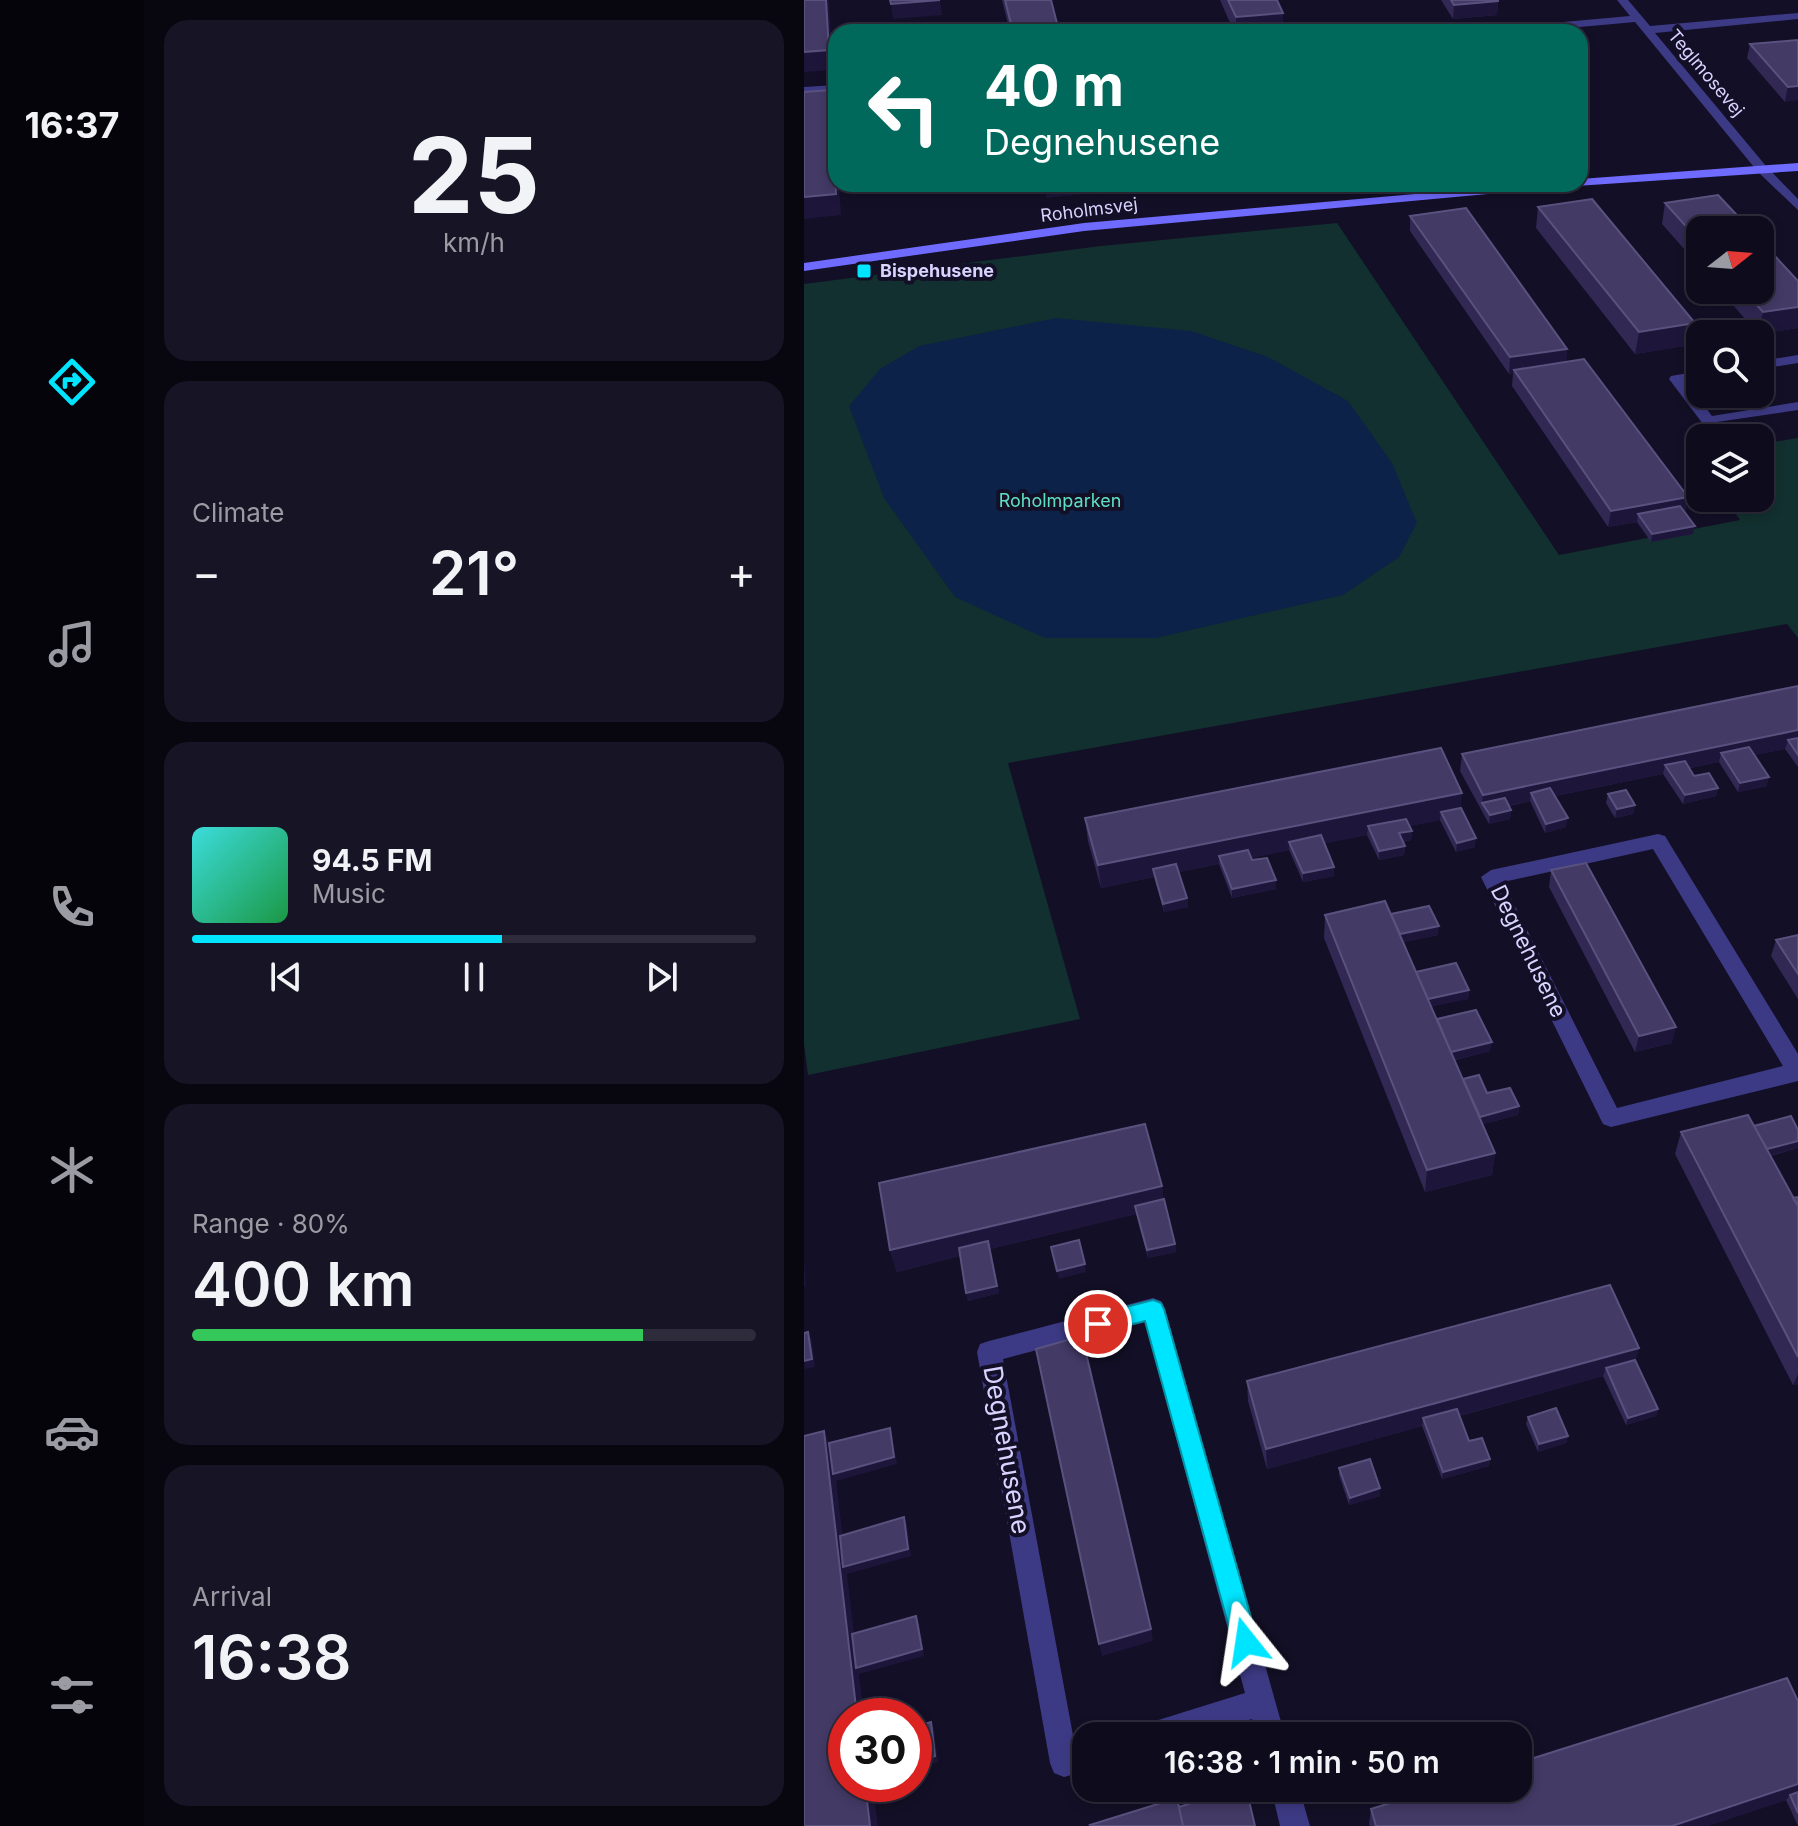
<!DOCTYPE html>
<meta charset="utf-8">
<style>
:root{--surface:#0e0b1c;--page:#171425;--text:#f1f3f6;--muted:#9b9ba3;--line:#2e2b3b;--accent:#00e5ff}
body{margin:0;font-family:Inter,sans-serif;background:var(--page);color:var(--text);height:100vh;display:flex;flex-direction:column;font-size:30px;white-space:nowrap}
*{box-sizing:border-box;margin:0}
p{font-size:26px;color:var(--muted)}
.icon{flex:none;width:44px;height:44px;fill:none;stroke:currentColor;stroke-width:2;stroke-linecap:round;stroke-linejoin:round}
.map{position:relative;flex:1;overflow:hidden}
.drawer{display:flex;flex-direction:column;gap:20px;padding:20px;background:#08060f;width:660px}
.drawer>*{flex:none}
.hud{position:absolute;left:24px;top:24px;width:760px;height:168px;border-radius:24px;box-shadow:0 4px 12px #0003,0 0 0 2px var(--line);background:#00695c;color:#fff;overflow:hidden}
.needle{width:52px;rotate:73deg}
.buttons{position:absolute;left:882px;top:216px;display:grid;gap:16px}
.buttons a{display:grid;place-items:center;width:88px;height:88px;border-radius:16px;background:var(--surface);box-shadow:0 4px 12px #0003,0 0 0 2px var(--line);font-size:40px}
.speed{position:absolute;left:24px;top:1698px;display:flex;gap:16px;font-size:40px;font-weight:700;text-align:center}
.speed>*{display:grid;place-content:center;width:104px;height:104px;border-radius:50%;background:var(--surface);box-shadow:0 4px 12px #0003,0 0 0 2px var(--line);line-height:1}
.speed .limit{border:12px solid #d22;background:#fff;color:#111}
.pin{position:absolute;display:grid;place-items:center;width:68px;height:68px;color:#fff;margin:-34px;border:4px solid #fff;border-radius:50%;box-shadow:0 2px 8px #0007}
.me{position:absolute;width:88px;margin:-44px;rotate:345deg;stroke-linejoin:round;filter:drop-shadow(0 0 6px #0008)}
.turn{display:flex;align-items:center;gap:28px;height:168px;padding:0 24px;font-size:36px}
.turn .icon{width:104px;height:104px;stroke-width:2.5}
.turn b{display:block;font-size:56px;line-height:68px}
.big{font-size:60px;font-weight:600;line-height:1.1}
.drawer .card{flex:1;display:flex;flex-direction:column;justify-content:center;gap:12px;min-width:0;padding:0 28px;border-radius:24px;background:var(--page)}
.drawer .dial{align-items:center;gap:0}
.dial b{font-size:104px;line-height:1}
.song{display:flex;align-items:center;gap:24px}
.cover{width:96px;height:96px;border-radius:12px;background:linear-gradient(135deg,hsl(180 70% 55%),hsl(140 70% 35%))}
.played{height:8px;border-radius:4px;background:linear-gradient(90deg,var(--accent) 55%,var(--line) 55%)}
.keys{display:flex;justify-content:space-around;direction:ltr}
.heat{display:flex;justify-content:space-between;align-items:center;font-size:44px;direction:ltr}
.charge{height:12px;border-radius:6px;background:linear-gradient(90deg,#34c759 80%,var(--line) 0)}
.trip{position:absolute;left:268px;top:1722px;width:460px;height:80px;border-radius:24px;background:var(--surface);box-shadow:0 4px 12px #0003,0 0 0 2px var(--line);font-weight:600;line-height:80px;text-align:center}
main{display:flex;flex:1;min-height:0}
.tab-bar{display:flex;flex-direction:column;width:144px;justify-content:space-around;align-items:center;background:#06040b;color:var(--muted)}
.tab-bar .icon{width:56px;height:56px}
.tab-bar .selected{color:var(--accent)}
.tab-bar b{font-size:36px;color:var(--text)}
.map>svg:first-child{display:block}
.green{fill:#12302f}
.water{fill:#0c2248}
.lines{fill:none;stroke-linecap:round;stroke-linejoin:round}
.street{fill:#3d3a85;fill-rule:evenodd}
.secondary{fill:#6f6bff;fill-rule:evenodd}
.wall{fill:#312854}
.shaded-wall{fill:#1d163a}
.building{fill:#433a66;stroke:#5a527e;stroke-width:2}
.route{fill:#00e5ff;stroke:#0095a6;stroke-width:2}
.poi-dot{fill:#00e5ff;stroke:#130f26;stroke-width:3}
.labels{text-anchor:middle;stroke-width:8;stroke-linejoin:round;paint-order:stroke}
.far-street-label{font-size:18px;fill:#d9d4ff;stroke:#130f26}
.far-poi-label{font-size:18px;font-weight:bold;fill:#d9d4ff;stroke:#130f26;text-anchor:start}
.far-park-label{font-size:18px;fill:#5fe0c0;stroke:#130f26}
.street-label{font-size:22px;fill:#d9d4ff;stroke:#130f26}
.near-street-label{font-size:26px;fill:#d9d4ff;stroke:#130f26}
</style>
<main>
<nav class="tab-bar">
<b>16:37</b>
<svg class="icon selected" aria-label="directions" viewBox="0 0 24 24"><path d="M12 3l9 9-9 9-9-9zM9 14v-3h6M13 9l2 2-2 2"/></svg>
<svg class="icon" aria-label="music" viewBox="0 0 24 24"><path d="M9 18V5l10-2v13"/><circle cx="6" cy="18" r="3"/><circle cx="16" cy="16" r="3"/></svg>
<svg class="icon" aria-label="phone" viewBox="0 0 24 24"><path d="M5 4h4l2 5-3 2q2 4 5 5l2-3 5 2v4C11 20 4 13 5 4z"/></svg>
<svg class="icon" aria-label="climate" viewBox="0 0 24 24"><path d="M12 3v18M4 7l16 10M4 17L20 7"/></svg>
<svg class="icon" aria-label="car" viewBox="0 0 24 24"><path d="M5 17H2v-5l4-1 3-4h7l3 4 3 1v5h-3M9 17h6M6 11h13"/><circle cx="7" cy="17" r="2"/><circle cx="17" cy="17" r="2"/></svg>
<svg class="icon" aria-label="filters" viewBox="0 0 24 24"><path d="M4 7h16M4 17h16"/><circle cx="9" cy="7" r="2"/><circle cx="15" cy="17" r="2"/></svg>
</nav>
<section class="drawer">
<div class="card dial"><b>25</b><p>km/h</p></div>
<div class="card"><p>Climate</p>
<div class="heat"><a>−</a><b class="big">21°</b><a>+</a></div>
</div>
<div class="card">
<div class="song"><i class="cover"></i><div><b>94.5 FM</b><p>Music</p></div></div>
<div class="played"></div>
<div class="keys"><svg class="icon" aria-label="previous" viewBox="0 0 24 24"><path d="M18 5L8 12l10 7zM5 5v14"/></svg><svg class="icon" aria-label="pause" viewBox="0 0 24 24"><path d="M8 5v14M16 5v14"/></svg><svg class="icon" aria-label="next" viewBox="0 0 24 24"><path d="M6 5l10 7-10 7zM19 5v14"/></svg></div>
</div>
<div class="card"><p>Range · 80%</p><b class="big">400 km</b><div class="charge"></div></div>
<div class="card"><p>Arrival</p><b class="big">16:38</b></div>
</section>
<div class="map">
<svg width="994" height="1826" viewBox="0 0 994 1826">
<rect width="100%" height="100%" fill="#130f26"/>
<path class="green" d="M533 223 755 555 936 520 921 498H956V444L994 438V638L983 624 204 763 276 1019 4 1075 0 1043V284L297 246Z"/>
<path class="water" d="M252 318 387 331 464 357 544 401 588 463 613 523 595 557 539 595 352 638H241L151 597 80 498 45 406 76 369 115 346Z"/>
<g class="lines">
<path class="street" d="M813 0H824L846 26 994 13V19L851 33 962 166 994 199V210L954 172 831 22 720 32H676L682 29 826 16Z
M32 85V91L0 95V87Z
M994 355V363L956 369V361Z
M896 371V379L882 382 908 416 994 402V410L899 424 865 379 867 376Z
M854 834 861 836 994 1054V1081L807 1127 799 1124 677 877 687 870ZM849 849 979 1066 813 1108 699 882Z
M349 1298 357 1301 361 1309 481 1736H453L448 1719 394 1736H334L338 1726 348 1722 441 1693 341 1322 199 1359 271 1746 282 1743V1771L260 1777 250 1773 246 1763 173 1352 176 1344 185 1341Z
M467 1788H495L506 1826H476Z"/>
<path class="secondary" d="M994 163V171L772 186 280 231 0 271V263L280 223 724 184H776V179Z"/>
</g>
<path class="wall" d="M198 0H247L255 32H206Z
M416 0H473L479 13V32H430Z
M637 0H694L693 15 649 19Z
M994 40 981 102 943 58 946 44Z
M861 203 896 230V267L858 224Z
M734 207 891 323 887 345 831 354 732 228Z
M606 216 763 349 762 362 884 497 881 512 889 534 847 542 833 522 804 527 708 386 709 373 705 374 606 231Z
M994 281V328L954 334 916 290H956Z
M994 686V767L981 749 950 755 963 786 934 792 915 762 886 768 890 776 914 788 912 796 879 804 859 774 751 796 762 827 741 833 726 801 705 806 707 810 706 819 685 824 656 771 658 754Z
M804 794 831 805 829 814 811 818 802 803Z
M657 808 671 847 652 852 636 820 605 826 608 831 607 840 599 842 601 846 600 855 575 860 563 835 520 843 530 867V876L499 882 485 850 447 858 472 889 428 898 415 864 375 872 383 898 384 907 360 912 350 877 297 888 284 841 281 818Z
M747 870 868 1043 831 1052 745 887Z
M587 914 634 935 599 942 612 972 665 990 664 999 627 1006 633 1019 686 1051 651 1060 659 1079 683 1093 715 1106 714 1115 679 1124 691 1153 688 1175 621 1192 520 938 521 915Z
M994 935V999L967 956 972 940Z
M994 1130V1148L966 1156 989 1198 994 1197V1384L989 1385 871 1154 877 1132Z
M360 1199 371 1244 372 1252 344 1258 332 1214 186 1249 195 1293 164 1301 156 1256 93 1272 86 1250Z
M835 1348 831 1360 854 1409 852 1416 822 1425 799 1376 655 1416 665 1441 686 1459 685 1466 638 1479 618 1426 463 1469 444 1401 443 1381Z
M724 1417 764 1436 762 1443 734 1452 722 1424Z
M535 1468 576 1496 545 1505 535 1475Z
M994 1701V1826L982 1800 903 1826H566L565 1824 567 1809Z"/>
<path class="shaded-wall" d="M22 0H25L29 70 0 72V52Z
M136 0 138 15 89 19 87 4Z
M694 1 693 15 649 19 650 5Z
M479 13V32H432V17Z
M994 86V100L981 102 984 87Z
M27 90 30 110 32 184H35L37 215 0 219V197Z
M241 184H297L298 192 242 198Z
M994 307V328L954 334 959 312Z
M891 323 887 345 831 354 835 332Z
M763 349 762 365 710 370 709 373 705 374 706 357Z
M884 497 880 514H834L833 522 804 527 807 511Z
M891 526 889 534 847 542 848 534Z
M994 730V746L984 740 981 749 922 761 917 753 915 762 866 772 861 765 859 774 731 800 727 793 726 801 683 810 678 803 679 795Z
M965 777 963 786 934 792 936 783Z
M914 788 912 796 879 804 881 795Z
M658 793 656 816 637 812 636 820 567 834 564 826 563 835 489 850 485 842V850L418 864 415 856V864L351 877 349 869 350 877 297 888 294 865Z
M831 805 829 814 811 818 813 809Z
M707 810 706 819 685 824 686 815Z
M764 818 762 827 741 833 742 824Z
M608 831 607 840 594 842 595 833Z
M672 838 671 847 652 852 653 843Z
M601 846 600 855 575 860V851Z
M530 867V876L499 882V873Z
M472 880V889L428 898V889Z
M383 898 384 907 360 912 359 904Z
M635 926 634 935 589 944 590 935Z
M665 990 664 999 617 1009 618 1000Z
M872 1027 868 1043 831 1052 835 1036Z
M688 1042 686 1051 641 1062V1053Z
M715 1106 714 1115 668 1127 669 1118Z
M994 1141V1148L949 1160 952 1152Z
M691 1153 688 1175 621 1192 623 1170Z
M358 1186 361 1207 331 1206 332 1214 186 1249 195 1293 164 1301 162 1293 186 1249 93 1272 86 1250Z
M371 1244 372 1252 344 1258 343 1250Z
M0 1264 2 1286 0 1287Z
M281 1264 282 1272 255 1279 253 1271Z
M4 1332 8 1340 11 1367 0 1369Z
M835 1348 829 1368H802L799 1376 621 1425 619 1418 618 1426 463 1469 462 1449Z
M994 1374V1384L989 1385Z
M854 1409 852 1416 822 1425 824 1418Z
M86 1428 88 1435 93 1464 32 1481V1479L42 1566 100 1517 103 1524 107 1556 43 1574 54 1667 112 1616 115 1622 120 1656 55 1674 60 1716H53L20 1431 28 1450Z
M764 1436 762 1443 734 1452 735 1444Z
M686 1459 685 1466 638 1479 639 1472Z
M576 1488V1496L545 1505 546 1498Z
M347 1629 349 1641 298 1656 295 1644Z
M127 1722 130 1728 134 1762 110 1770V1763Z
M61 1784H68L74 1826H66Z
M994 1784V1796L986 1795 982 1800 903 1826H868Z"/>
<path class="building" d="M0 0H22L25 50 0 52Z
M86 0H136L87 4Z
M201 0H247L255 31 209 32Z
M424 0H473L479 13 432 17Z
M647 0H694V1L650 5Z
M994 40V86L984 87 946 44Z
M27 90 32 194 0 197V92Z
M914 195 947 230H896V242L861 203Z
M788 199 891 323 835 332 734 207Z
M662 208 763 349 706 357 606 216Z
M956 240 994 281V307L959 312 939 290H956Z
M780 359 884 497 807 511 710 370Z
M876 506 891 526 848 534 834 514Z
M994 686V730L679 795 658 754Z
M994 738V755L984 740Z
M945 747 965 777 936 783 917 753Z
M637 748 658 793 294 865 281 818Z
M881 761 890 776 905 773 914 788 881 795 861 765Z
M746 788 764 818 742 824 727 793Z
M822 790 831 805 813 809 804 794Z
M701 798 707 810 686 815 678 803Z
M657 808 672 838 653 843 637 812Z
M602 819 608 831 595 833 601 846 575 851 564 826Z
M517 835 530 867 499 873 485 842Z
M444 850 448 860 463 858 472 880 428 889 415 856Z
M782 863 872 1027 835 1036 747 870Z
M372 864 383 898 359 904 349 869Z
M581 901 691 1153 623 1170 521 915Z
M625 906 635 926 596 934 587 914Z
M994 935V974L972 940Z
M652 963 665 990 624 999 612 972Z
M672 1010 688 1042 647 1052 633 1019Z
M675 1075 683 1093 706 1088 715 1106 676 1117 659 1079Z
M944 1115 994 1206V1357L877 1132Z
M987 1116 994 1130V1141L963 1149 950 1126Z
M341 1124 358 1186 86 1250 75 1183Z
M994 1197V1206L989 1198Z
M360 1199 371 1244 343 1250 331 1206Z
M275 1240 281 1264 253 1271 247 1247Z
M184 1241 193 1286 162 1293 155 1248Z
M806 1285 835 1348 462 1449 443 1381Z
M4 1332 8 1359 0 1361V1333Z
M278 1336 347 1629 295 1644 232 1349Z
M831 1360 854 1409 824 1418 802 1368Z
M752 1408 764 1436 735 1444 724 1417Z
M653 1409 665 1441 678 1438 686 1459 639 1472 619 1418Z
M86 1428 90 1457 29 1474 25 1443Z
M20 1431 53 1716H42V1784H61L66 1826H0V1436Z
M566 1459 576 1488 546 1498 535 1468Z
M100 1517 104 1549 39 1567 36 1536Z
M112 1616 118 1649 52 1668 48 1634Z
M983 1678 994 1701V1784L868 1826H572L567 1809 634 1788H714V1763Z
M127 1722 131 1756 110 1763V1727Z
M434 1788H442L451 1826H379L375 1807Z
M994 1792V1813L986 1795Z
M373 1798 379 1826H287L286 1825Z"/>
<path class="route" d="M349 1300 357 1303 360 1309 454 1642 450 1650 442 1654 433 1650 429 1642 341 1321 294 1333 287 1331 283 1324 287 1317 294 1314Z"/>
<rect class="poi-dot" x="52" y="263" width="16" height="16" rx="4"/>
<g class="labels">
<g class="far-street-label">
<text transform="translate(902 73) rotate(50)" y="6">Teglmosevej</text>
<text transform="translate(285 210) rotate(-7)" y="6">Roholmsvej</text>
</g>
<g class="far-poi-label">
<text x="76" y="277">Bispehusene</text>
</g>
<g class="far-park-label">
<text x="256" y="507">Roholmparken</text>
</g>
<g class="street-label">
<text transform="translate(725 951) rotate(64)" y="8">Degnehusene</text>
</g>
<g class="near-street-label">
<text transform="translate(203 1450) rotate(80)" y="9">Degnehusene</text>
</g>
</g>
</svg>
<div class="buttons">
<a><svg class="needle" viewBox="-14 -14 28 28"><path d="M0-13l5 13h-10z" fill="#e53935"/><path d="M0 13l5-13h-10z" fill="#9b9ba3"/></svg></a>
<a><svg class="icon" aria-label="search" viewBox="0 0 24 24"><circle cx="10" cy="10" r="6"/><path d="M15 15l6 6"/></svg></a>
<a><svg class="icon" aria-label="layers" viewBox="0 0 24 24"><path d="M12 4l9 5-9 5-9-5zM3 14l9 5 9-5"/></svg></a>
</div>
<div class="speed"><div class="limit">30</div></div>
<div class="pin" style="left:294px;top:1324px;background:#d93025"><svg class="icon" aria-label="arrive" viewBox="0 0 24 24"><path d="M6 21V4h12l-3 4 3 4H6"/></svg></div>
<svg class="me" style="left:442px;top:1642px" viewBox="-20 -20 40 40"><path d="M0-17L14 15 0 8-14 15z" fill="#00e5ff" stroke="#fff" stroke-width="4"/></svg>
<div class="trip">16:38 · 1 min · 50 m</div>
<div class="hud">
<div class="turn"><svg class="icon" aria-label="left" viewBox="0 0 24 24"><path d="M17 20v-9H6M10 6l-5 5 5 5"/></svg><div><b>40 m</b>Degnehusene</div></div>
</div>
</div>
</main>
